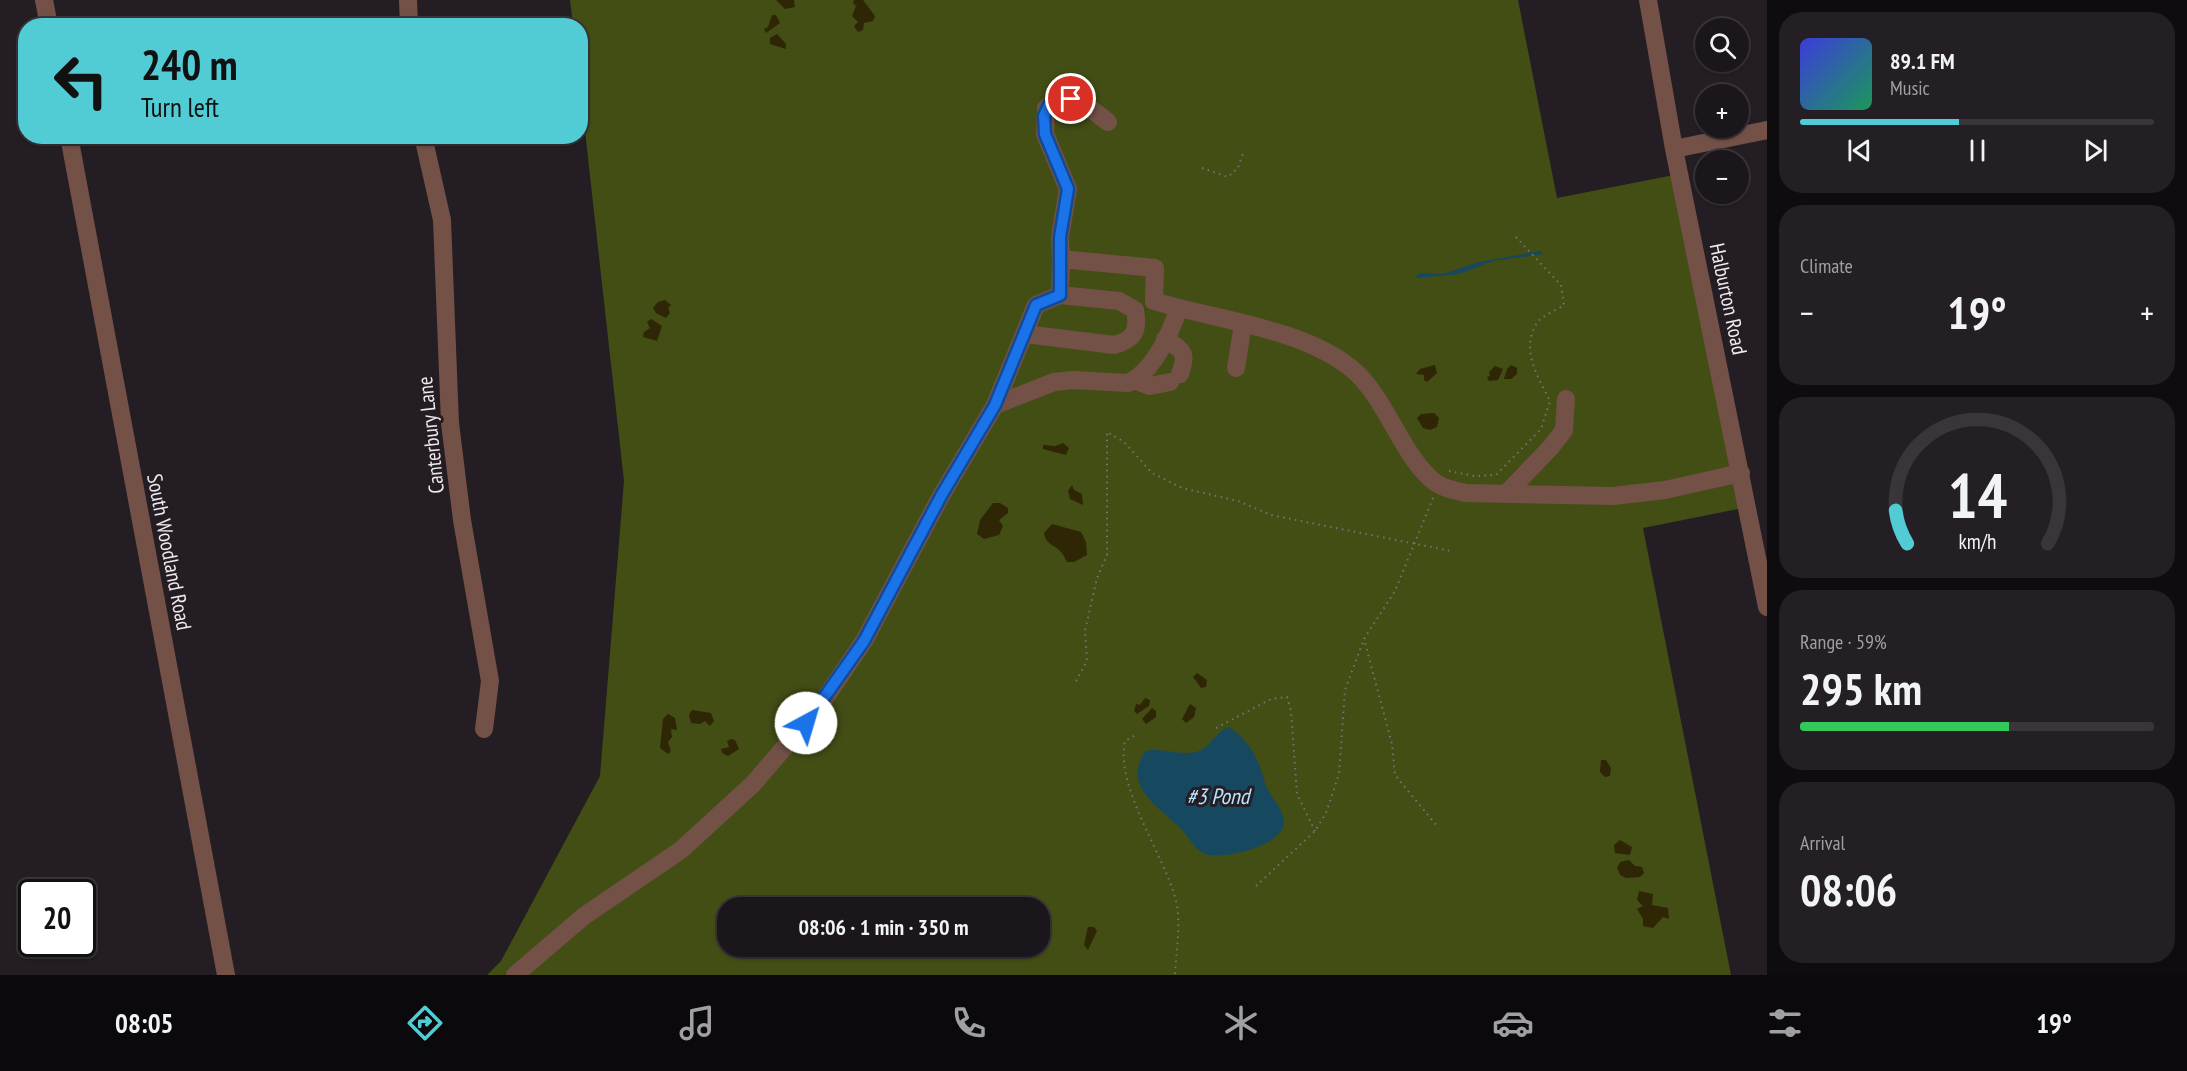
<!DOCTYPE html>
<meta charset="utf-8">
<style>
:root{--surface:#1b161b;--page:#241f24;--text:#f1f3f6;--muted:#a09fa3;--line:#39353a;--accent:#51ccd4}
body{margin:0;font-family:"PT Sans Narrow",sans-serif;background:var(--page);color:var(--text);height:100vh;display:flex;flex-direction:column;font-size:22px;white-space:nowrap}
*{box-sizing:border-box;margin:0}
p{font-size:20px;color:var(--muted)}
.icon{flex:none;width:33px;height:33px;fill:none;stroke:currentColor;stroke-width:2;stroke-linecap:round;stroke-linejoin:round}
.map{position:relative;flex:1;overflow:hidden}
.details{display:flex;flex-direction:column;gap:12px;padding:12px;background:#0f0c0f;width:420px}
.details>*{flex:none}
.guide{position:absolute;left:18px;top:18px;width:570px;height:126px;border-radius:24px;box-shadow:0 2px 4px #0004,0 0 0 2px var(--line);background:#51ccd4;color:#111;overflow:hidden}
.fabs{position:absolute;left:1695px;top:18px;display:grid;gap:12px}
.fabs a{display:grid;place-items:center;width:54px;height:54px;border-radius:50%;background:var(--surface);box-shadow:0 2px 4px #0004,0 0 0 2px var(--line);font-size:30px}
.speed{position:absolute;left:18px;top:879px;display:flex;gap:12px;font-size:30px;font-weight:700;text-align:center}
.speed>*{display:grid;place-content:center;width:78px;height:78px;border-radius:50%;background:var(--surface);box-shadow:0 2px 4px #0004,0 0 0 2px var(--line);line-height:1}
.speed .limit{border:3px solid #111;border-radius:9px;background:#fff;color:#111}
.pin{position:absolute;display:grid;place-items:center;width:51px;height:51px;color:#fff;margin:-26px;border:3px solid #fff;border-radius:50%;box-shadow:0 2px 6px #0007}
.me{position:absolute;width:66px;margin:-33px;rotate:39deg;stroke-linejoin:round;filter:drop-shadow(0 0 4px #0008)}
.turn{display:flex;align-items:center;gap:21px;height:126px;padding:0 24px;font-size:27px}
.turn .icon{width:78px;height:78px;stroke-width:2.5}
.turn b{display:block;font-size:42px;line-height:51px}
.big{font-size:45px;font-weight:800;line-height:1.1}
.details .tile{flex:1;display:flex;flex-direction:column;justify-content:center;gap:9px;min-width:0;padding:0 21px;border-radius:24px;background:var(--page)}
.details .dial{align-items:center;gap:0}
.dial svg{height:156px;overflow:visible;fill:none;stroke:var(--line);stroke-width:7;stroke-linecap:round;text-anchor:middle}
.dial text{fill:var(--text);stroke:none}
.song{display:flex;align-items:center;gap:18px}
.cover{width:72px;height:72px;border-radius:9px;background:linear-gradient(135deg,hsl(240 70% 55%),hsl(150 70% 35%))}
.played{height:6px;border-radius:3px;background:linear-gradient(90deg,var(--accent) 45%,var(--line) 45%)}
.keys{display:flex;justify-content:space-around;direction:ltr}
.heat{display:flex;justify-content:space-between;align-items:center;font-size:33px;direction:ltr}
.charge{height:9px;border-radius:4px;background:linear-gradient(90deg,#34c759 59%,var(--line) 0)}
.trip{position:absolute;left:717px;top:897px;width:333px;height:60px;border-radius:24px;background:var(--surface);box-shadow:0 2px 4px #0004,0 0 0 2px var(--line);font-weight:800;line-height:60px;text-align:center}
.tabs{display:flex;height:96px;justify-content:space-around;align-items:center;background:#0b090b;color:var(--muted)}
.tabs .icon{width:42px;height:42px}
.tabs .selected{color:var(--accent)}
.tabs b{font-size:27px;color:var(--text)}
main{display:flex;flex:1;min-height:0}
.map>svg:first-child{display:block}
.green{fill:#434e15;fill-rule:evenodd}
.sand{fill:#2e2605}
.water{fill:#164960}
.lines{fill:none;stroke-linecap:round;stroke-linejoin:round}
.path{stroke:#787178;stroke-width:2;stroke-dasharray:1.5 4.5;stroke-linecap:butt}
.minor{stroke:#735146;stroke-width:18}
.route-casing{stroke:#114b97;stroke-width:15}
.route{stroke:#1a73e8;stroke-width:10}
.labels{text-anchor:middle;stroke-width:6;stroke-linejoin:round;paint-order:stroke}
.street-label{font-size:21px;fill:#efeaef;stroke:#241d24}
.water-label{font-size:22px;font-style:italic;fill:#b9e5fc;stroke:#241d24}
</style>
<main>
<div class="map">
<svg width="1767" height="975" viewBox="0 0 1767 975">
<rect width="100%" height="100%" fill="#241d24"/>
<path class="green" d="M570 0H1518L1557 198 1679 174 1748 507 1643 528 1731 975H487L501 961 600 776 624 481 581 95 580 26 573 25ZM728 908H1040V946H728Z"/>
<path class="sand" d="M776 0H794L795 7 785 9Z
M854 0H863L875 16 873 21 864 23 863 30 858 32 854 26 858 22 852 16 856 6 853 3Z
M772 15H776L780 23 766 33 764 29 768 27Z
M777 34 786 44V49L770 44V38Z
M665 300 671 305 668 308 670 313 666 318 656 313 653 308 658 302Z
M651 319 662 326 657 341 643 337 644 332 650 328 647 322Z
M1435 365 1437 373 1427 382 1424 380V375L1416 374 1420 369Z
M1511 365 1517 368V374L1511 379H1504L1507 369Z
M1495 366 1503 369 1498 380 1489 381 1487 377 1490 376 1489 372Z
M1434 413 1439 418 1437 427 1430 430 1423 428 1417 418 1421 414Z
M1063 443 1069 448 1066 455 1043 449V445L1055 446Z
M1072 485 1074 490 1082 494 1083 505 1070 499 1068 491Z
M993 503H1000L1008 508V513L999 520 1003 526 999 535 984 539 977 534 980 520Z
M1052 524 1081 532 1086 542 1087 555 1074 562H1067C1065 559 1064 555 1061 552 1054 544 1046 545 1044 533Z
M1197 673 1207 680 1206 687 1201 688 1193 677Z
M1145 698 1150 700 1149 706 1137 714 1134 711 1136 704 1140 705Z
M1190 704 1196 708 1194 717 1186 723 1182 719Z
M1152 708 1156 711V717L1146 724 1142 719Z
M692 710 711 713 714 721 710 726 705 721 700 724 691 723 689 715Z
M668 714 675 718 677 730 671 729 672 737 668 742 671 751 668 754 660 748 663 719Z
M731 739 735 740 739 749 728 756 722 753 721 749 729 747 727 741Z
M1601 760H1606L1611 768 1610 776 1605 777 1600 772Z
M1620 840 1632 847 1630 855 1615 853 1614 845Z
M1629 860 1635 866 1642 867 1644 873 1640 877 1626 878 1620 875 1617 868 1620 862Z
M1639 891 1653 894 1652 905 1668 908 1669 919 1663 917 1653 928 1643 926V919L1637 909 1643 906 1637 900Z
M1088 927H1094L1097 931 1088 950 1084 945Z"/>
<path class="water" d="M1541 251 1543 254 1493 261 1459 274 1415 278 1419 273 1443 274 1479 262Z
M1228 727C1245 736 1256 754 1262 773 1264 779 1265 785 1268 790 1274 801 1284 810 1284 823 1283 846 1223 860 1205 854 1194 849 1191 840 1183 831 1161 807 1121 789 1145 751 1163 747 1182 757 1199 751 1212 746 1215 732 1228 727Z"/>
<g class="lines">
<path class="path" d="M1202 168 1228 177 1238 168 1243 153
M1449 471 1474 476 1496 475 1541 429 1550 401C1538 377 1520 349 1537 323 1541 316 1557 310 1564 305L1561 285 1515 236
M1433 498 1395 591 1364 639 1392 744 1395 775 1437 826
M1076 681 1087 661 1085 631 1097 578 1107 555V432L1124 442 1152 473 1182 488 1238 501 1271 515 1451 551
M1216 728 1271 699 1287 697 1291 711 1297 794 1315 831
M1134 736 1125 741C1115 786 1163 854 1175 897 1182 920 1176 951 1175 975
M1256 886 1315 831 1326 813 1339 774 1345 690 1364 639"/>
<path class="minor" d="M44 0 49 26
M408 0 409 26
M1648 0 1674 149 1767 607
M69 136 226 975
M423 136 442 220 450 423 462 520 490 681 484 729
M1674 149 1767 130
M1061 259 1060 237 1068 189 1045 134 1046 108 1053 103 1078 99 1108 122
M1025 334 1114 345C1134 340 1139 331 1135 310L1119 301 1060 295
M1165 339C1183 351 1188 352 1180 374
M1236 368 1243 324
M1134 380 1150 386 1170 382
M995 405 1054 382 1073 380 1128 383C1154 371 1170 334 1179 308
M1506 494 1551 447 1564 430 1566 399
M515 975 584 916 681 850 753 784 819 707 864 641 941 496 995 405 1036 305 1060 295 1061 259 1155 268 1154 301C1215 320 1303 328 1352 369 1387 398 1402 458 1436 483 1445 489 1456 491 1466 493L1613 496 1665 490 1741 473"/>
</g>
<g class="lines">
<defs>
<path id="route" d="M806 723 864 641 941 496 995 405 1036 305 1060 295V237L1068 189 1045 134 1044 116 1049 105 1071 99"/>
</defs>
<use href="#route" class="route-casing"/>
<use href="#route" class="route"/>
</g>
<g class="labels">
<g class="street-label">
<text transform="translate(1728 299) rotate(78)" y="7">Halburton Road</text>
<text transform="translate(431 435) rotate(-96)" y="7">Canterbury Lane</text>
<text transform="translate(169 552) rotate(79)" y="7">South Woodland Road</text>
</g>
<g class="water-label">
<text x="1218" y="804">#3 Pond</text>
</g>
</g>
</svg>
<div class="fabs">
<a><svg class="icon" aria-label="search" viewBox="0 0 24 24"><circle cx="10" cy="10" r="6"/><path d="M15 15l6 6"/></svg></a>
<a>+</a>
<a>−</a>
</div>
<div class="speed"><div class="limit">20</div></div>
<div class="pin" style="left:1071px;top:99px;background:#d93025"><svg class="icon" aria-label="arrive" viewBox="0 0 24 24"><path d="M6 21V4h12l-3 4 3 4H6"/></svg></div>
<svg class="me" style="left:806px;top:723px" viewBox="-20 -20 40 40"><circle r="19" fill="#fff"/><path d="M0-13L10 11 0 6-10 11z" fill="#1a73e8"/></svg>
<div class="trip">08:06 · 1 min · 350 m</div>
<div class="guide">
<div class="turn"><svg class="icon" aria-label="left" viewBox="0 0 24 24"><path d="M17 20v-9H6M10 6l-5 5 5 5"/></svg><div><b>240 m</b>Turn left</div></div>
</div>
</div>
<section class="details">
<div class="tile">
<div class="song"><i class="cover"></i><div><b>89.1 FM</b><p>Music</p></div></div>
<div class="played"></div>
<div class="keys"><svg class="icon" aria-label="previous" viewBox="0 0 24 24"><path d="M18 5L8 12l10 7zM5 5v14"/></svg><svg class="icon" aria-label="pause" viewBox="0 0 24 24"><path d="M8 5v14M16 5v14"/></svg><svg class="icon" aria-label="next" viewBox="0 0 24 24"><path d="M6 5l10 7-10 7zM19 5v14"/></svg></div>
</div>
<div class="tile"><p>Climate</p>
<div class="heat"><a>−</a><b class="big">19°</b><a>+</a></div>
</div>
<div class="tile dial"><svg viewBox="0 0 100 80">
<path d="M14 69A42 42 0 1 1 86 69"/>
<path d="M14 69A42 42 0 0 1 8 52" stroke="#51ccd4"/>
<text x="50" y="56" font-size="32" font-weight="700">14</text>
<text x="50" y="72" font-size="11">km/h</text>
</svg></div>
<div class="tile"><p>Range · 59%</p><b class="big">295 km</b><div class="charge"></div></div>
<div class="tile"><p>Arrival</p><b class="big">08:06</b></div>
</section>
</main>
<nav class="tabs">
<b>08:05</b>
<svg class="icon selected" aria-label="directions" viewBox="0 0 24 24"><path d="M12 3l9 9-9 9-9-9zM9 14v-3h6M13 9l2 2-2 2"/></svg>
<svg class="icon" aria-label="music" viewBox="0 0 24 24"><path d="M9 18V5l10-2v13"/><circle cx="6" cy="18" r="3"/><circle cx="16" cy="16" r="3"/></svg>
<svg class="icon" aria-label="phone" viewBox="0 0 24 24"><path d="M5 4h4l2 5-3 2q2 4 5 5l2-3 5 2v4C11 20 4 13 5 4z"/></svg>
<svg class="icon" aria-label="climate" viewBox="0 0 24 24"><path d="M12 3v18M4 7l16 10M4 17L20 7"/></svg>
<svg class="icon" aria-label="car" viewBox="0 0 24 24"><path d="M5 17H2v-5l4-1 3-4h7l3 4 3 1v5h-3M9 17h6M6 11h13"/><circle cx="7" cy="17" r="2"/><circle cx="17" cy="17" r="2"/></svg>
<svg class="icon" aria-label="filters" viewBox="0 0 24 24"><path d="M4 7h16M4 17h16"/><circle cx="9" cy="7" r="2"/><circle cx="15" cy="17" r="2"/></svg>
<b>19°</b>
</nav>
